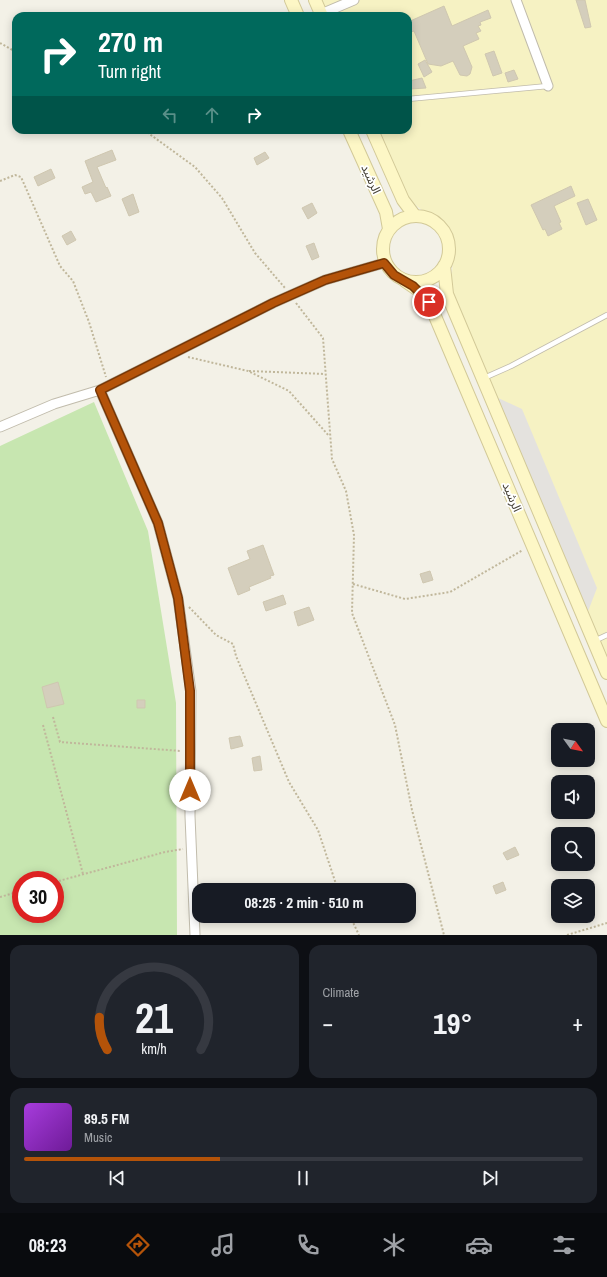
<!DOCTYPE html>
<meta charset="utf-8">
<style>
:root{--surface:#171b24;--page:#20242c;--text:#f1f3f6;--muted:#9ea1a6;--line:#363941;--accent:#b45309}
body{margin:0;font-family:"Archivo Narrow","Noto Sans Arabic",sans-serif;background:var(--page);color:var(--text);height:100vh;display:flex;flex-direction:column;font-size:15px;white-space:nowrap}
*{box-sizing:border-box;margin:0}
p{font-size:13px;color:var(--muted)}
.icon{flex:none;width:22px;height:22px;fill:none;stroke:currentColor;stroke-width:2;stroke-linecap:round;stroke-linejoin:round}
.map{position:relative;height:935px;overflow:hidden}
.sheet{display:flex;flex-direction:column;gap:10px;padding:10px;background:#0d0f14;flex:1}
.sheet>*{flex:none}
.banner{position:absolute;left:12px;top:12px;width:400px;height:122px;border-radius:12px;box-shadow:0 2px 10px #0003;background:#00695c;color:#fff;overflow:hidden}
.needle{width:26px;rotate:123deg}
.buttons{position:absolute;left:551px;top:723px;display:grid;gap:8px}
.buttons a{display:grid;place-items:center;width:44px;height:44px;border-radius:8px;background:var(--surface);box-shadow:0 2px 10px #0003;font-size:20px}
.speed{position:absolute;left:12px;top:871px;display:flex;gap:8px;font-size:20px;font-weight:700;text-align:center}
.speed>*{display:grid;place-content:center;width:52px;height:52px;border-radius:50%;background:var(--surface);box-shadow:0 2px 10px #0003;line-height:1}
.speed .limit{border:6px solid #d22;background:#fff;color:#111}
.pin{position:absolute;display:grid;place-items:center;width:34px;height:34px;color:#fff;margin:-17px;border:2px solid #fff;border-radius:50%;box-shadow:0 1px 4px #0007}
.me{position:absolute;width:44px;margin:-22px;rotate:0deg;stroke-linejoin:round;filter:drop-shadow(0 0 3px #0008)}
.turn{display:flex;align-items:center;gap:14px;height:84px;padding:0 20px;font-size:18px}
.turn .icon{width:52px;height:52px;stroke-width:2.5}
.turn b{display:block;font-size:28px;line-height:34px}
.lanes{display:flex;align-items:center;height:38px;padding:0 20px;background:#0003;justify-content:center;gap:20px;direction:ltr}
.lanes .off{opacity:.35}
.big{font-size:30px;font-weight:800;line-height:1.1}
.sheet .tile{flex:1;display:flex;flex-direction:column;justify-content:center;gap:6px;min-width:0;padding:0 14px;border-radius:12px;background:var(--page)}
.sheet .dial{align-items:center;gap:0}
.dial svg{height:104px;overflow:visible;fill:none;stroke:var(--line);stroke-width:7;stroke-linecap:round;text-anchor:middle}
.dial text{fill:var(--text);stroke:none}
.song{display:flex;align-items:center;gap:12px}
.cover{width:48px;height:48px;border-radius:6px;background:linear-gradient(135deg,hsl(280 70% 55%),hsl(280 70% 35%))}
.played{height:4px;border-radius:2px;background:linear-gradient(90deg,var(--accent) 35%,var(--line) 35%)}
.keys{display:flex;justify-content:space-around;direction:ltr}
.heat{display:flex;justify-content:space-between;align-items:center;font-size:22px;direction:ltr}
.sheet .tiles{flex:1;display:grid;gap:10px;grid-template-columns:1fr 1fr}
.tile:last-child{grid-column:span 2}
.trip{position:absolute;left:192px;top:883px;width:224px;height:40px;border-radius:12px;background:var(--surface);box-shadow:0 2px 10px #0003;font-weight:800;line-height:40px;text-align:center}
.tabs{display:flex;height:64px;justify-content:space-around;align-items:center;background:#090b0e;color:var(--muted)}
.tabs .icon{width:28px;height:28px}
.tabs .on{color:var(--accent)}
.tabs b{font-size:18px;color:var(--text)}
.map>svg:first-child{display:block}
.green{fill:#c7e6b0;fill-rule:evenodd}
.sand{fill:#f6f2c3}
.parking{fill:#e4e2de}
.building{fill:#d4cebc;stroke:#cfc7b0}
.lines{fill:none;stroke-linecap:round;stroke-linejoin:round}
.lane-casing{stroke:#c1bcac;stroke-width:6}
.street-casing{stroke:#c1bcac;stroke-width:11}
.secondary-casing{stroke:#d2c998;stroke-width:14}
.path{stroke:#c0b79b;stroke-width:2;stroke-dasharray:2 2;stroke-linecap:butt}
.lane{stroke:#fff;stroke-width:4.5}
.street{stroke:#fff;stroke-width:9}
.secondary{stroke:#fdf7c6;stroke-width:12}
.route-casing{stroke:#753606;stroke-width:10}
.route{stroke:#b45309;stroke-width:7}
.labels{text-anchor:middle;stroke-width:3.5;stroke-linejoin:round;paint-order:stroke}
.street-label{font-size:12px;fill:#464136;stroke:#fff}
</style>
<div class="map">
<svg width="607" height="935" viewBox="0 0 607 935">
<rect width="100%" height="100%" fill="#f3f1e7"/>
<path class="green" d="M94 402 148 531 176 703 177 935H0V446ZM21 880H55V914H21Z"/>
<path class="sand" d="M320 0H607V666L451 293 453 255V245L448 230 442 222 419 208 409 199 377 130H408V16H326Z"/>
<path class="parking" d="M496 397 522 409 597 588 587 614Z"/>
<path class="building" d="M576 0H585L591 27 585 28Z
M444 6 452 26 488 10 491 18 480 22 481 25 478 26 481 31 476 33 479 39 463 46 472 67 470 74 467 76 460 75 453 61 441 66 428 64 414 31 411 32 408 25V22Z
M494 51 502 73 493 76 485 54Z
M425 60 432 72 424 77 418 64Z
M514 70 518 79 508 82 505 73Z
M422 78 426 88 410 89 409 81Z
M112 150 116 160 97 167 106 188 107 187 111 196 96 202 91 192 85 194 82 187 93 182 85 161Z
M265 152 269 158 257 165 254 158Z
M51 169 55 178 38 186 34 177Z
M571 186 575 196 554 206 561 222 559 223 562 229 548 236 545 229 543 230 531 205Z
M133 194 139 212 129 216 122 199Z
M588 199 597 220 586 225 577 203Z
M312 203 317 213 308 219 302 208Z
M71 231 76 240 67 245 62 236Z
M314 243 319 257 312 260 306 246Z
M263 545 274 575 270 576 271 578 249 587 250 590 238 595 228 568 250 559 247 551Z
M430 571 433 580 423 583 420 574Z
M283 595 286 604 266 611 263 602Z
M309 607 314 620 298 626 294 612Z
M58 682 64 704 47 708 42 687Z
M137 700H145V708H137Z
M240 736 243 746 231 749 229 738Z
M260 756 262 770 254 771 252 758Z
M515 847 519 855 507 860 503 853Z
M503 882 506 890 496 894 493 886Z"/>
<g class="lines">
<defs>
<path id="lane" d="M408 99 548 86
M484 378 511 366 607 315
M594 641 607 635"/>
<path id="street" d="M516 0 548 86
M321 14 354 0
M100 390 158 523 178 598 191 691 190 816 195 935
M0 427 54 404 100 390 273 303 325 280 384 263"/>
<path id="secondary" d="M291 0 298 16
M315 0 322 16
M349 130 386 212 389 229
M372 130 403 200 415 216
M383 249a33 33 0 1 1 66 0a33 33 0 1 1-66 0Z
M444 266 447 294 607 673
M405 281 421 292 429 302 607 721"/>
</defs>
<use href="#lane" class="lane-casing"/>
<use href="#street" class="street-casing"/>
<use href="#secondary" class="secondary-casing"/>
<path class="path" d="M0 43 16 52
M144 130 195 167 222 198 255 253 285 288
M0 181 15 175 21 177 60 266 73 281 89 322 106 377
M296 303 323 338 332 459 346 491 354 535 352 613 395 725 412 810 444 935
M188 357 248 371 289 391 329 436
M249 371 325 374
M353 584 405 599 450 592 523 550
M189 607 216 635 233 644 236 656 289 782 318 830 338 890
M53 717 60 742 181 751
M43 725 83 874
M55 882 165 852 183 849
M0 897 21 891
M350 916 359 935
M567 935 607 923"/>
<use href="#lane" class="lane"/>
<use href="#street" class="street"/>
<use href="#secondary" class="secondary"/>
</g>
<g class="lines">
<defs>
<path id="route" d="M190 790V691L178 598 158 523 100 390 273 303 325 280 384 263 394 275 413 286 429 302"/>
</defs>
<use href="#route" class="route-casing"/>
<use href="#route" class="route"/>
</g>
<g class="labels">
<g class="street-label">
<text transform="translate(371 179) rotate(66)" y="4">الرشيد</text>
<text transform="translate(512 497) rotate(67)" y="4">الرشيد</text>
</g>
</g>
</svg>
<div class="buttons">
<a><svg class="needle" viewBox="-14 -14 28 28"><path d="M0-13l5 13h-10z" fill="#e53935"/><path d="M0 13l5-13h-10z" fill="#9ea1a6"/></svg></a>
<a><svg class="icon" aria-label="sound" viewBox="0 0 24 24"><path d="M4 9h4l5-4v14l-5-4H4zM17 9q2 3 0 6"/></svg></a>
<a><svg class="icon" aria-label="search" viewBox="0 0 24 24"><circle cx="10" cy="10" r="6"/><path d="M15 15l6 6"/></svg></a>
<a><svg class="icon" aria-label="layers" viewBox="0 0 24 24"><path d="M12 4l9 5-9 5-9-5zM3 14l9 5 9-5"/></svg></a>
</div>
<div class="speed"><div class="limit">30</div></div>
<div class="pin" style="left:429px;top:302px;background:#d93025"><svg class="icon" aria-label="arrive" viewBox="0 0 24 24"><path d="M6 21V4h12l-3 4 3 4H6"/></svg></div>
<svg class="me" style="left:190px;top:790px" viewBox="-20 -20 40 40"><circle r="19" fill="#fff"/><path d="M0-13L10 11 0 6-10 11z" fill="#b45309"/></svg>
<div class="trip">08:25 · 2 min · 510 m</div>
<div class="banner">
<div class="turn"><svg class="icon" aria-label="right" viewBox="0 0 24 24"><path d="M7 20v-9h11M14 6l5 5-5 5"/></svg><div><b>270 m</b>Turn right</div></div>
<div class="lanes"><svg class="icon off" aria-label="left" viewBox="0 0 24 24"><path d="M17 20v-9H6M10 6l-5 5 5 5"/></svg><svg class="icon off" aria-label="ahead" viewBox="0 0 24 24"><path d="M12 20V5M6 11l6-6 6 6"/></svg><svg class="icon" aria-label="right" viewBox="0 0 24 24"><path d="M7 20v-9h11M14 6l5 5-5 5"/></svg></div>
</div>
</div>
<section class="sheet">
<div class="tiles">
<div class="tile dial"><svg viewBox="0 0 100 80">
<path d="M14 69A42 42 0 1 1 86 69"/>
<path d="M14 69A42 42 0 0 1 8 44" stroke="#b45309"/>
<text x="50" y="56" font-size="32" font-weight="700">21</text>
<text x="50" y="72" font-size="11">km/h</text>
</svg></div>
<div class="tile"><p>Climate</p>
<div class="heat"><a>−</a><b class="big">19°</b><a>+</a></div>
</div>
<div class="tile">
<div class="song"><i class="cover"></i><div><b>89.5 FM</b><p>Music</p></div></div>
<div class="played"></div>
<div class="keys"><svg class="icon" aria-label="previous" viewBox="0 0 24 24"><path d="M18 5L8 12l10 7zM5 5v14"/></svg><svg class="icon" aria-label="pause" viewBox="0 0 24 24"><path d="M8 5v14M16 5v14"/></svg><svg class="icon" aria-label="next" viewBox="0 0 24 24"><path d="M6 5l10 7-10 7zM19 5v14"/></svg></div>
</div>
</div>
</section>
<nav class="tabs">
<b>08:23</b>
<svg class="icon on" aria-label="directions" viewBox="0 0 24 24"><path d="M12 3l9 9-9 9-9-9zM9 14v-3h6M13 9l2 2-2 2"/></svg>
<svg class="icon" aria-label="music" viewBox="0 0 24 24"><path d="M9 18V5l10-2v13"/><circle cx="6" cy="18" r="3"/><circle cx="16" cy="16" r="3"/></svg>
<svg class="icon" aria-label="phone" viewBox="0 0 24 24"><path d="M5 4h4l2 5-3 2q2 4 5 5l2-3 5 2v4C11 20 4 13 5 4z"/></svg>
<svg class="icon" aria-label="climate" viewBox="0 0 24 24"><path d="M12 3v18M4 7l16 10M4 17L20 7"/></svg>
<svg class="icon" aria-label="car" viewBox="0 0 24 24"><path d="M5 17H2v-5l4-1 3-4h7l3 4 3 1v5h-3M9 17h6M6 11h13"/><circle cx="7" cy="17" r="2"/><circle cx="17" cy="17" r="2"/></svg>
<svg class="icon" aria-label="filters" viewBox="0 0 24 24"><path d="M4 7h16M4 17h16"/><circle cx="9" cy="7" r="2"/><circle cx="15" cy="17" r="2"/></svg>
</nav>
